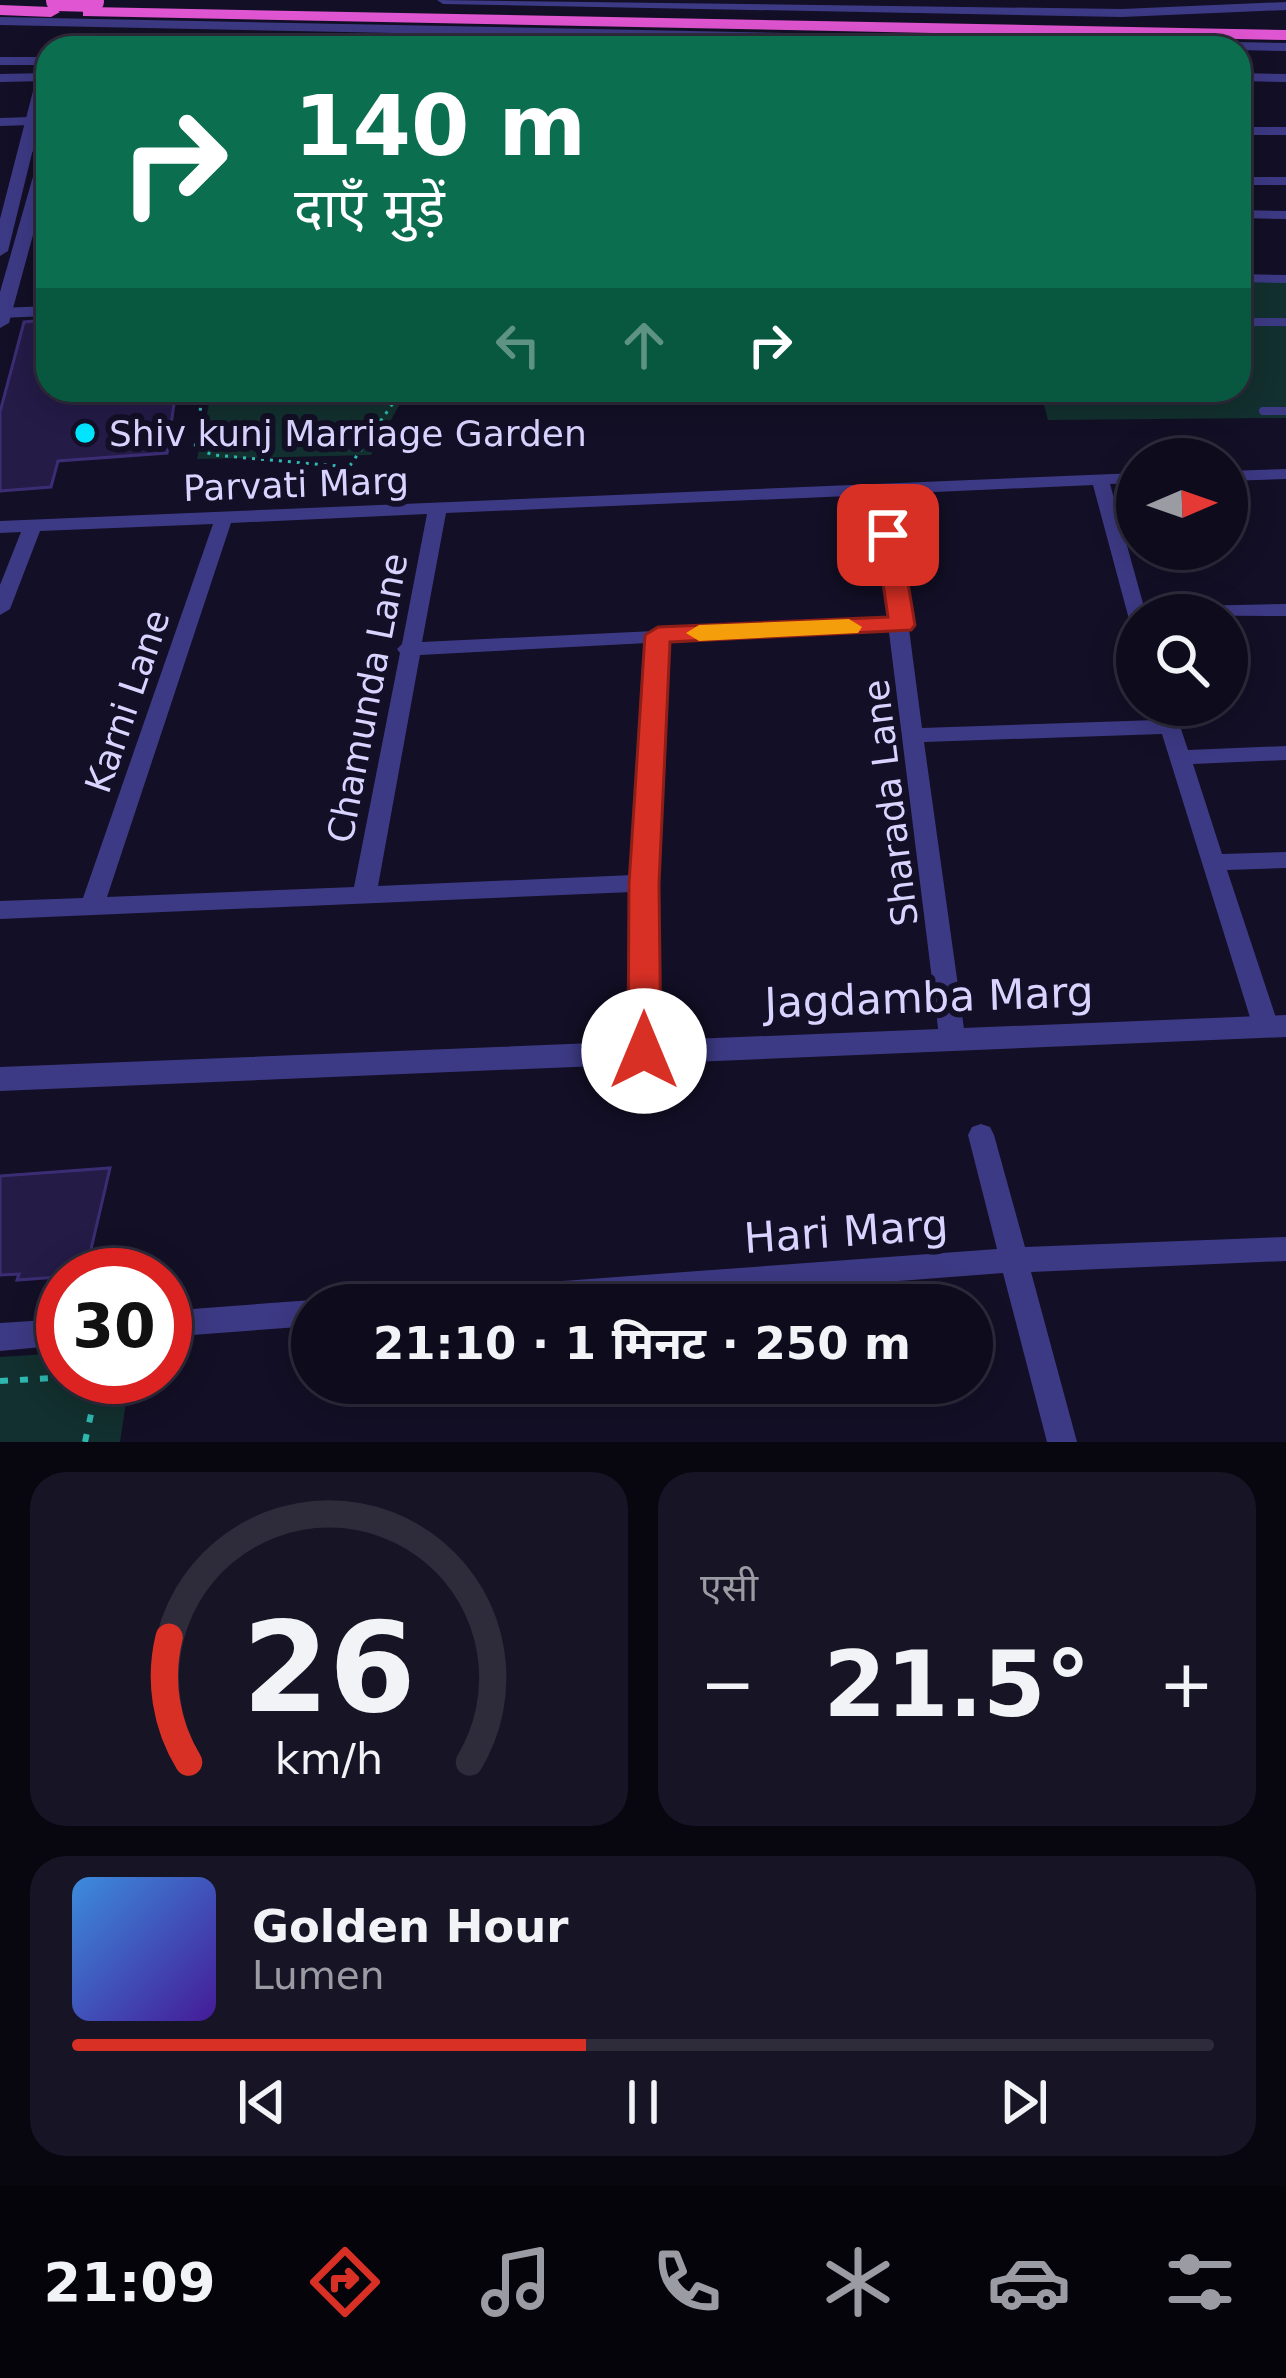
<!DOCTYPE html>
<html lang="hi">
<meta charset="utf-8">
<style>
:root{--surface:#0e0b1c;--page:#171425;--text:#f1f3f6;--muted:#9b9ba3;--line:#2e2b3b;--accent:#d93025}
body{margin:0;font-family:"DejaVu Sans","Noto Sans Devanagari",sans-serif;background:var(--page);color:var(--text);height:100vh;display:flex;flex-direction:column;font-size:45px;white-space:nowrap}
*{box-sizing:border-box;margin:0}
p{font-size:39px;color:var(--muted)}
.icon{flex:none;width:66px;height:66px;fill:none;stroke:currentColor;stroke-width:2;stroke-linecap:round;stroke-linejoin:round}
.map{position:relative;height:1442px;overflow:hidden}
.details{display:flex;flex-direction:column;gap:30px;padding:30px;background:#08060f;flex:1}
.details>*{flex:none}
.guide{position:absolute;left:36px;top:36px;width:1215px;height:366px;border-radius:36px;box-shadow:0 6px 30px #0003,0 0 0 3px var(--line);background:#0b6e4f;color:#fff;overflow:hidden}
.needle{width:78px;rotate:88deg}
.fabs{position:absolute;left:1116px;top:438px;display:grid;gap:24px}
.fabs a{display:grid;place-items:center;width:132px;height:132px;border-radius:50%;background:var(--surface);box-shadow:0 6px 30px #0003,0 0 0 3px var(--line);font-size:60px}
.speed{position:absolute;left:36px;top:1248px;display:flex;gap:24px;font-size:60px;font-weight:700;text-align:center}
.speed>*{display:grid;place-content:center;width:156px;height:156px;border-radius:50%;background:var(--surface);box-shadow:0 6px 30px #0003,0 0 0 3px var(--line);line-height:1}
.speed .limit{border:18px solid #d22;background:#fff;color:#111}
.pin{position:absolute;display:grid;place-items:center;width:102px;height:102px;color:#fff;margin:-51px;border-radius:24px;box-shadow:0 6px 18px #0006}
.me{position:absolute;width:132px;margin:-66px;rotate:0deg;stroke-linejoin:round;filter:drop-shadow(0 0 9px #0008)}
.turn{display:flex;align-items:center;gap:42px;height:252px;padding:0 60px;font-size:54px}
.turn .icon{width:156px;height:156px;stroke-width:2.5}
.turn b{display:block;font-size:84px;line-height:102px}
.lanes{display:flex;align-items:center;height:114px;padding:0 60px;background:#0003;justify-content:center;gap:60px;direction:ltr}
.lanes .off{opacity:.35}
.big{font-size:90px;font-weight:700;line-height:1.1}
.details .card{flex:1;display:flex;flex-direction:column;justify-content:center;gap:18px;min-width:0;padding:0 42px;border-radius:36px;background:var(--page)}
.details .dial{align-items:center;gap:0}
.dial svg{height:312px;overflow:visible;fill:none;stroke:var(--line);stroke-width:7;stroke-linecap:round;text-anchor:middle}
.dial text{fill:var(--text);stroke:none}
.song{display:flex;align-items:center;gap:36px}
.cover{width:144px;height:144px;border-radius:18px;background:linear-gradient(135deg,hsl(210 70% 55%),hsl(260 70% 35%))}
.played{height:12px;border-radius:6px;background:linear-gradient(90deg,var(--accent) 45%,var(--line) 45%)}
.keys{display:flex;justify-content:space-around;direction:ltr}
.heat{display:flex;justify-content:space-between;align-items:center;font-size:66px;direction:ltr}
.details .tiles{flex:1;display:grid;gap:30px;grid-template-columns:1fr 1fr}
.card:last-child{grid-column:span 2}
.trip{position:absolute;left:291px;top:1284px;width:702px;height:120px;border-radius:60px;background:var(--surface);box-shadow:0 6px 30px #0003,0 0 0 3px var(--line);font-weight:700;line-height:120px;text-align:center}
.tab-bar{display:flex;height:192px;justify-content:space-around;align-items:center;background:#06040b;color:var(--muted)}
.tab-bar .icon{width:84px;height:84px}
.tab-bar .active{color:var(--accent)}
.tab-bar b{font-size:54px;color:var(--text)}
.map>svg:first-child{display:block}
.green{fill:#12302f}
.building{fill:#241b47;stroke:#3b2d73;stroke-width:3}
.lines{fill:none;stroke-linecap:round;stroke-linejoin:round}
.path-far1{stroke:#2fb8b0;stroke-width:3;stroke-dasharray:3 6;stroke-linecap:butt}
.path{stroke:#2fb8b0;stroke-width:6;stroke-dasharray:8 12;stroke-linecap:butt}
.service{stroke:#3d3a85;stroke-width:8}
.minor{fill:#3d3a85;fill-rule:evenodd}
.tertiary{fill:#3d3a85;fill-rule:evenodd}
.trunk{fill:#e055d1;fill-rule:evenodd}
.trunk-bridge{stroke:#e055d1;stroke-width:20}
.route{fill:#d93025;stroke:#8d1f18;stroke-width:3}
.slow{fill:#f59e0b}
.poi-dot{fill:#00e5ff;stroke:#130f26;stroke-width:4.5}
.labels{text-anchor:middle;stroke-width:12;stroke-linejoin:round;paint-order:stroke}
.poi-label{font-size:36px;fill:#d9d4ff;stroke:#130f26;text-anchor:start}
.street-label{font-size:36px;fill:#d9d4ff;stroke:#130f26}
.near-street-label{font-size:42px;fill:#d9d4ff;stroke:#130f26}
</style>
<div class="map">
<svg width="1286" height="1442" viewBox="0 0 1286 1442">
<rect width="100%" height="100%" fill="#130f26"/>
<path class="green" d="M313 34 638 40 636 46 304 48Z
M1239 275H1286V418L1048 420 1040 390H1239Z
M212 390H408L371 455 197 459Z
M63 1353V1377H130L120 1442H0V1357Z"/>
<path class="building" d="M48 320V390H176L167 453 58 461 51 487 0 491V412L24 322Z
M110 1168 85 1275 17 1280 19 1274 0 1275V1176Z"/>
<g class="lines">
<path class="path-far1" d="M203 390 195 448 213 455 349 467 402 390"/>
<path class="path" d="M0 1381 71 1377
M85 1442 99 1377"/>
<path class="service" d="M1239 322H1286
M1263 411H1286"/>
<path class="minor" d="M0 57H48V65H0Z
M48 73V81L0 82V74Z
M1239 73 1286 74V82L1239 81Z
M0 118 31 117 37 121 31 125 0 126Z
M1239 127H1286V135H1239Z
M48 142V150L28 152 21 148Z
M1239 177H1286V185H1239Z
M1239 210 1286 211V219L1239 218Z
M1239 274 1286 275V283L1239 282Z
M48 306V316L0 318V308Z
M1286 469V479L1227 481V471Z
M1137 473V483L1110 484 1144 607 1286 604V616L1137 615V625L1130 623 1093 485 890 494 908 620 912 625 909 629 922 728 1157 720 1153 705H1173L1188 750 1286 746V760L1193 764 1222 854 1286 852V868L1227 870 1279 1027 1275 1034 1266 1037 1257 1034 1253 1027 1162 734 924 742 965 1036 961 1043 952 1046 943 1043 939 1036 889 632 668 643 656 883 658 1051 654 1058 645 1061 636 1058 632 1051V892L0 919V901L83 898 213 524 40 531 10 609 0 615V585L21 532 0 533V521ZM873 495 888 620 422 642 446 513ZM427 514 402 644 397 649 400 653 354 887 107 897 231 523ZM648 643 633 875 378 886 420 655Z
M981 1124 990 1127 994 1135 1025 1247 1286 1237V1261L1031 1272 1077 1442H1047L1003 1273 586 1305H398L403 1296 413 1292 997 1249 968 1135 972 1127Z
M312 1300 323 1305H312V1326L165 1337V1311Z
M63 1319V1345L0 1351V1323Z"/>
<path class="tertiary" d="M437 0 1122 9 1286 2V10L1122 17 443 4Z
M0 17 1286 43V51L0 25Z
M48 56V88L8 251 0 256V219L41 60Z
M48 147V180L9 323 0 328V292L40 152Z
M1286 1015V1037L0 1091V1067Z"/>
<path class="trunk" d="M0 5 51 7 60 12 51 17 0 15Z
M89 7 1286 30V40L83 16V8Z"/>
<path class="trunk-bridge" d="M56 1 94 2"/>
</g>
<path class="route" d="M888 528 900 535 915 625 911 630 670 642 659 884 661 1051 656 1060H633L628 1051 629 884 645 635 658 627 888 617 876 535Z"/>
<path class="slow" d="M849 619 862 627 858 633 699 641 686 633 699 625Z"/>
<circle class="poi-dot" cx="85" cy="433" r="12"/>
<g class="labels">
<g class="poi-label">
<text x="109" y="446">Shiv kunj Marriage Garden</text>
</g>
<g class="street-label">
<text transform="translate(296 484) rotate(-2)" y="13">Parvati Marg</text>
<text transform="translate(367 698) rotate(-79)" y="13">Chamunda Lane</text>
<text transform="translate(127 701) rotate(-71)" y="13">Karni Lane</text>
<text transform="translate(890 803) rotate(-97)" y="13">Sharada Lane</text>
</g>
<g class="near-street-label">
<text transform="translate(929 997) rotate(-2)" y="15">Jagdamba Marg</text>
<text transform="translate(846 1231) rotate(-4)" y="15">Hari Marg</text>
</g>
</g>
</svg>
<div class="fabs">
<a><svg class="needle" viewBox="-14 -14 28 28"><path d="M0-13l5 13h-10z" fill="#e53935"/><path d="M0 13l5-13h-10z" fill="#9b9ba3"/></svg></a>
<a><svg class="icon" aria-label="search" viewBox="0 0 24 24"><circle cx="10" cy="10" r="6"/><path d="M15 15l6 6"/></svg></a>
</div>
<div class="speed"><div class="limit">30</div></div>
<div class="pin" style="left:888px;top:535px;background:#d93025"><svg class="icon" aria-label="arrive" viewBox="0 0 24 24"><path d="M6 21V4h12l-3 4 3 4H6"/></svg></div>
<svg class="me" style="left:644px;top:1051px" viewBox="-20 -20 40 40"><circle r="19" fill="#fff"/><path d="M0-13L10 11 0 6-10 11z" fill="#d93025"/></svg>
<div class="trip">21:10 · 1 मिनट · 250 m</div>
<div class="guide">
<div class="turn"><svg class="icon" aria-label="right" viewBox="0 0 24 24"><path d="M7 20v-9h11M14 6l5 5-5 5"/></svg><div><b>140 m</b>दाएँ मुड़ें</div></div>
<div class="lanes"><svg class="icon off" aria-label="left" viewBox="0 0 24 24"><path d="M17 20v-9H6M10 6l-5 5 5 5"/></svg><svg class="icon off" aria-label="ahead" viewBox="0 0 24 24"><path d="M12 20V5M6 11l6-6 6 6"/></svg><svg class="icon" aria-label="right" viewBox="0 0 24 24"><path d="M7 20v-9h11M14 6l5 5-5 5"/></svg></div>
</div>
</div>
<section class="details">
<div class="tiles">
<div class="card dial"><svg viewBox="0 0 100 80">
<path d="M14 69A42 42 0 1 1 86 69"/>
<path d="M14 69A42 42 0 0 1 9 37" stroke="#d93025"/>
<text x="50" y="56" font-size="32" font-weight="700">26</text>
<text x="50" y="72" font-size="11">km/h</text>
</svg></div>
<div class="card"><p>एसी</p>
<div class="heat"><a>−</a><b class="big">21.5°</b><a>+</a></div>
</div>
<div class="card">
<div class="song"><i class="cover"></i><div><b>Golden Hour</b><p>Lumen</p></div></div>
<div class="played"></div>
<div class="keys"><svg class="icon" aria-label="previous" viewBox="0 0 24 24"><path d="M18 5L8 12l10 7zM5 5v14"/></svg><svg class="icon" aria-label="pause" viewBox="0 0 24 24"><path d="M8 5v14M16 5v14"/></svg><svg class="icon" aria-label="next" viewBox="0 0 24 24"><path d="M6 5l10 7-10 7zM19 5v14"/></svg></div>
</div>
</div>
</section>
<nav class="tab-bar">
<b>21:09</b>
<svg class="icon active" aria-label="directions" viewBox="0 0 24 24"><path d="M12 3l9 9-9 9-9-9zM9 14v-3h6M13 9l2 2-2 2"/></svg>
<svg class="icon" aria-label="music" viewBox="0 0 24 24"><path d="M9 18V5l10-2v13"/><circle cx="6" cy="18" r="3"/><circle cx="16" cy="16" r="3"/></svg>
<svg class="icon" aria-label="phone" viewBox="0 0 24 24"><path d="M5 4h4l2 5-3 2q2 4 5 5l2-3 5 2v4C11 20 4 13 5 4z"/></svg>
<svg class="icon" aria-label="climate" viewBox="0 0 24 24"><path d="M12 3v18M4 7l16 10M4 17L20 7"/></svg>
<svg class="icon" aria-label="car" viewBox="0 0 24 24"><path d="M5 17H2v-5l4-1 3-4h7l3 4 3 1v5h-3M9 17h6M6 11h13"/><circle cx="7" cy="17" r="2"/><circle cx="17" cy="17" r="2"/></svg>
<svg class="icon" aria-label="filters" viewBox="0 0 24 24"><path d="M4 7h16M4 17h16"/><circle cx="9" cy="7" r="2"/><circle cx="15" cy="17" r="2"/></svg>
</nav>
